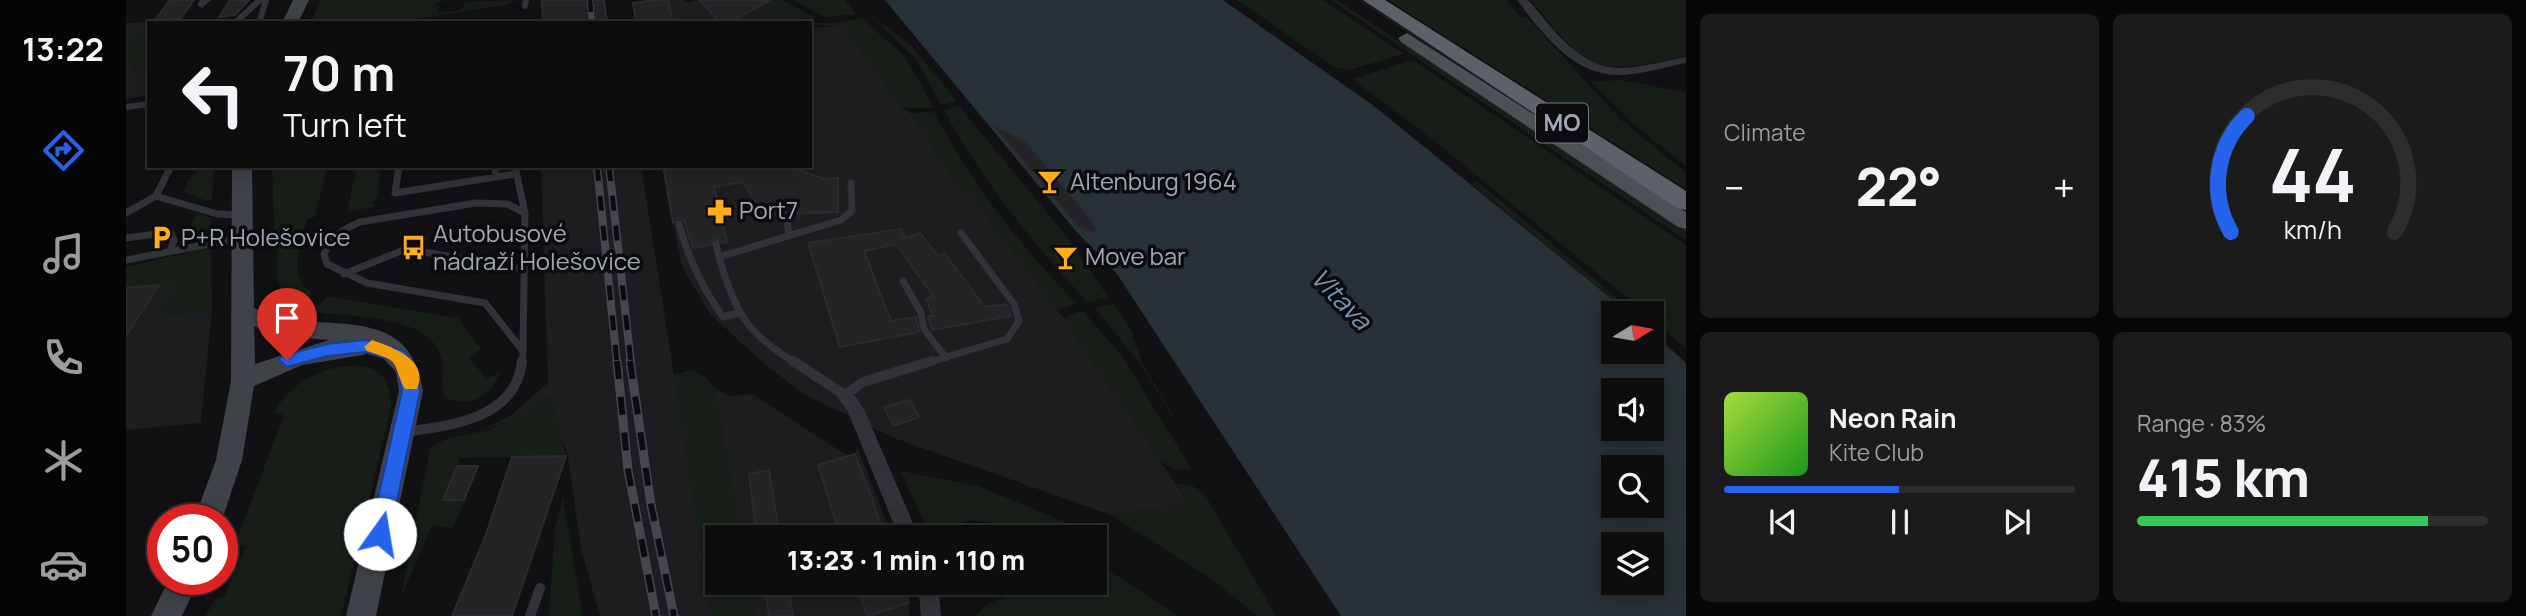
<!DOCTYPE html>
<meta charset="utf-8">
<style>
:root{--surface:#0d0d0e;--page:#1b1b1c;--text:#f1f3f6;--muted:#9a9c9e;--line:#2d2d2e;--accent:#2563eb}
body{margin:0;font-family:Manrope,sans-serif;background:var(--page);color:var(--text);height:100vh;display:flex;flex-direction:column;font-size:26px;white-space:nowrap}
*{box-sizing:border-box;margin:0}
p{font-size:23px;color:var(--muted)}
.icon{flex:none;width:38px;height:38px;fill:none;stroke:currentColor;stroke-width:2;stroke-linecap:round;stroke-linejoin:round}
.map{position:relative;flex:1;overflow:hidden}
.side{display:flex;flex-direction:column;gap:14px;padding:14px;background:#070708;width:840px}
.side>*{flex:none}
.hud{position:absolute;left:21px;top:21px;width:665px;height:147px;border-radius:0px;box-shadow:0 4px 18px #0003,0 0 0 2px var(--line);background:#0d0d0e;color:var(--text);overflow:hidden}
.needle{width:46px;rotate:79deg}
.controls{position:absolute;left:1475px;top:301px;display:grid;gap:14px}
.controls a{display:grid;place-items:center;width:63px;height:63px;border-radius:0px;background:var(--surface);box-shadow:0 4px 18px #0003,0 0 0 2px var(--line);font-size:35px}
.speed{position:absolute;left:21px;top:504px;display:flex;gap:14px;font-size:35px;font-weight:700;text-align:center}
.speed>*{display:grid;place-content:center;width:91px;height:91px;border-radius:50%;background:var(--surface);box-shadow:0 4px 18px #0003,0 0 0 2px var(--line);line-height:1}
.speed .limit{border:10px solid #d22;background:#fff;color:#111}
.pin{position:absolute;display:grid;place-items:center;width:60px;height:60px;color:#fff;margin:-72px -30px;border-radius:50% 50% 50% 0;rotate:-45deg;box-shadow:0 0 7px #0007}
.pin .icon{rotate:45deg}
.me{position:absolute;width:77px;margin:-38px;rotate:13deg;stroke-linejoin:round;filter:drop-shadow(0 0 5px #0008)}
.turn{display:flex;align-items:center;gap:24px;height:147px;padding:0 21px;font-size:32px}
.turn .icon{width:91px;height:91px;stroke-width:2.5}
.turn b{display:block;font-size:49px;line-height:60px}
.big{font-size:52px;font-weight:800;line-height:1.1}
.side .tile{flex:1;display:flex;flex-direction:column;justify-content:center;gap:10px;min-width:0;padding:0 24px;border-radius:10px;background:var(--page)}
.side .dial{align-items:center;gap:0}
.dial svg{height:182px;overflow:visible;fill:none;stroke:var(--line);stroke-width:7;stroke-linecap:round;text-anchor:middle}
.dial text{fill:var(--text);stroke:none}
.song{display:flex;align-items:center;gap:21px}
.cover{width:84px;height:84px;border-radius:10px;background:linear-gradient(135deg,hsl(80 70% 55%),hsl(120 70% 35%))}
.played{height:7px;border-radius:4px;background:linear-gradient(90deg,var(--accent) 50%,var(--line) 50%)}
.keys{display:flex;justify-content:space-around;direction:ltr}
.heat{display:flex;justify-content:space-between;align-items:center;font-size:38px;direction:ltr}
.charge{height:10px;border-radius:5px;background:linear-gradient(90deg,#34c759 83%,var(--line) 0)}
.side .tiles{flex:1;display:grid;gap:14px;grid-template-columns:repeat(2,1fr)}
.trip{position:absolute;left:579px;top:525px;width:402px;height:70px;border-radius:0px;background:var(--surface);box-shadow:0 4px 18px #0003,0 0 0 2px var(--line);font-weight:800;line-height:70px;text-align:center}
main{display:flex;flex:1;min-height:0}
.menu{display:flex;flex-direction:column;width:126px;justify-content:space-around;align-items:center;background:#050506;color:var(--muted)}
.menu .icon{width:49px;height:49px}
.menu .current{color:var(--accent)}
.menu b{font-size:32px;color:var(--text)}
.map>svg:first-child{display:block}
.built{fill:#1d1d20}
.green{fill:#171e18}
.water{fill:#273138;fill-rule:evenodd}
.building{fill:#242427;stroke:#2b2b2f;stroke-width:2}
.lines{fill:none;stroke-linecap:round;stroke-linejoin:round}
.lane-far2{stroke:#323338;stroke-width:6}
.lane-far1{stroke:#323338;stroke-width:7}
.lane{stroke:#323338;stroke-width:10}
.street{fill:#323338;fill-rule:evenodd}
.secondary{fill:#404249;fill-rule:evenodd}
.primary{fill:#4e5058;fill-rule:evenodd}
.highway{fill:#5e616a;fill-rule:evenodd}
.rail-far2-casing{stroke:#45474e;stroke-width:6}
.rail-far1-casing{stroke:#45474e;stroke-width:8}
.rail-casing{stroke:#45474e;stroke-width:9}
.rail-far2{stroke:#0c0c0e;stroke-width:4.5;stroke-dasharray:12;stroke-linecap:butt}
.rail-far1{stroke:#0c0c0e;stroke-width:5;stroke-dasharray:15;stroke-linecap:butt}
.rail{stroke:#0c0c0e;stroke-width:6;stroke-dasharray:18;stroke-linecap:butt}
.route{fill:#2563eb;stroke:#184099;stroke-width:2}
.slow{fill:#f59e0b}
.labels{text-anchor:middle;stroke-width:7;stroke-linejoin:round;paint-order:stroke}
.shield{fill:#0c0c0e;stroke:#747983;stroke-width:2}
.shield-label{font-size:23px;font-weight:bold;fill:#a1a8b5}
.poi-label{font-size:24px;fill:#a1a8b5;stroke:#0c0c0e;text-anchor:start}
.water-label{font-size:26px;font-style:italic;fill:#7598b4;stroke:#0c0c0e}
</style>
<main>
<nav class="menu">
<b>13:22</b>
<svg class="icon current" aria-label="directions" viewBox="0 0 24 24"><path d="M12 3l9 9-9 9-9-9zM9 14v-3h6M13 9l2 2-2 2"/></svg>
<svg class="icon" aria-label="music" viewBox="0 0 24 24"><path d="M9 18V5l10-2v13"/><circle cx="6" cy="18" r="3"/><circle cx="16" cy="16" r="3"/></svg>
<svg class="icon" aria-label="phone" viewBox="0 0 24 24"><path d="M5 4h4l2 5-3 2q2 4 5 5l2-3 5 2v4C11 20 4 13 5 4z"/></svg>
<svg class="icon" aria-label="climate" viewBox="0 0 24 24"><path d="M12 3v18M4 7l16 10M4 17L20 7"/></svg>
<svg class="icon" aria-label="car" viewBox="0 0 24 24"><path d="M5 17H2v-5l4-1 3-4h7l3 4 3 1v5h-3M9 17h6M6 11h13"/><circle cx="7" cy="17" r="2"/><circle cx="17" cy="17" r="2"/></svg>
</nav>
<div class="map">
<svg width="1560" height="616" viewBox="0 0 1560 616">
<rect width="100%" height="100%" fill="#111113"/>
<path class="built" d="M531 0H558L561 3 571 0H656L652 5 614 23H510L507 3Z
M28 22 23 23V27L2 44 6 72 23 71V95L0 99V23Z
M717 26 776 108 785 113 836 193 842 192 937 318 1063 503 985 515 768 438 676 393 635 361 584 314 556 267 537 166H684V27Z
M415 166H515L586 616H474L455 549 441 451 433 433 425 395 386 419 344 436 384 416 422 383Z
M50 283 30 317 86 311 75 423 0 430V288Z
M589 389 604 396 626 394 722 456 729 454 731 446 766 537H614Z
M622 583H781L784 616H628Z"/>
<path class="green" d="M194 0H317L308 6H314L311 12 334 11 340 2 392 0 379 5 266 23H185Z
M646 0H657L689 18 614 23 651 5Z
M667 0H719L730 14 698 17Z
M1111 0H1197L1278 54 1223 70 1210 68Z
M1205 0H1210L1560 228V240Z
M1232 0H1238L1473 153 1468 155Z
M1262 0H1380L1395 17H1401L1494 119 1560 173V189Z
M1404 0H1560V56C1530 61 1484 77 1457 57 1437 42 1421 18 1404 0Z
M744 15 785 45 831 101 815 105 790 59Z
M735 18 778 55 808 108H776L717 26 655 23H710Z
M23 27V71L6 72 2 44Z
M1287 60 1560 245V348L1526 319V313H1520L1296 131 1226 79Z
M1493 80 1560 92V166L1509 125 1465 82Z
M833 106 942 238 982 297 961 302C906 242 856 181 818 110Z
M808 112C846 184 894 246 951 304L931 310 842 192 836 193 785 113Z
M77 166H88L86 199 81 201 58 192 61 181Z
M146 166H201L189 217 181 219C175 245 160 277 187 293L175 310C146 296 151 274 152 246L149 245Z
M231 166H260L255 169 251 197 247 204 252 206 221 212Z
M1351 181 1509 313H1503L1345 183Z
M70 213 86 218 85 239 69 244V232L63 233Z
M85 247 86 311 29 318 49 284 0 288V267Z
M207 297 332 318 355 349 343 357 360 379 373 373C366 397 343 407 320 398 311 385 321 366 313 351 295 314 222 317 186 312L200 298Z
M988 304 1005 330 1016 363 1074 462 1015 365 968 307Z
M957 311 996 356 1065 468C1051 473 1045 468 1034 460L937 318Z
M236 366C259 371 265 385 265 407L215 616H79L90 599 98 597 120 545 108 547 159 413 148 414C162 382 202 363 236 366Z
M565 370 579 377 589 389 614 537H592V583H622L628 616H586L547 375Z
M425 395 440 456 334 458 332 466H351L329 524 325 528 306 525 275 597 304 448 324 437 361 431Z
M775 471 852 486 939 522 934 532 937 537H927L922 531 844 520 804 537Z
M1051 484 1066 485 1082 500 1150 616H1131L1089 581 985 515 1063 503Z
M437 498 457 616H423L429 528Z
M970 562 1052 616H849C869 590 921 592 952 588L951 583H970Z"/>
<path class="water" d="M759 0H1097L1248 106 1503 313H1488V352H1526V332L1560 363V616H1215L991 274 950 231ZM1488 390H1526V429H1488ZM1488 467H1526V506H1488ZM1488 544H1526V583H1488Z"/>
<path class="building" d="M44 0H68L55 18 29 20Z
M104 0H123L109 15 93 17Z
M416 0H478L481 23H417Z
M528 0H542L547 23H510L507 3Z
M573 0H645L601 23H595Z
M868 126 899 141 965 219 972 234 952 227Z
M537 166H660L699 179 712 178V212L631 215 632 205 617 182 588 187 601 242 596 243 589 238 584 245 567 248 558 220 552 218 547 223Z
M775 229 779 238 794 233 812 256 819 254 859 307 881 304 885 316 806 330 802 316H807L800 299 807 296 770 244 738 251 765 321 790 317 793 332 714 347 682 243Z
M33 285 0 336V288Z
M784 400 793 417 768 426 758 407Z
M729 454 743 490 759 537H715L710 523 692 465Z
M440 456 386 616H326L359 537 386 457Z
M331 466H352L338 500H317Z
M643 470 654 537H631L623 474Z
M638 583H661L667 616H643Z
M731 583H776L783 603 741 616Z"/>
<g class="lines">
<path class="lane-far2" d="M399 6 400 0
M112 20 134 0
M133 23 140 0
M0 107 23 104"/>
<path class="lane-far1" d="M267 166H286
M273 166 269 193 389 174
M369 166 370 177
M389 166 399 213
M30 196 91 214 115 215
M350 203 381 204 399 213 397 351 359 303 241 283 201 264 198 254C206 237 217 229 234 222Z
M0 213 30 196 45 166
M661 220 663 235
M553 224C562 258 576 288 597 317L612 313
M0 238 44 232 48 240 44 252
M590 244 593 257
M0 260 114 238
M218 274 280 249 398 269
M777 281 795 313 798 329 820 358
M396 363 397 351
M670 363C621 335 608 310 593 257L715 220 726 211 725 183
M800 363 881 339 893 321 888 304 835 233"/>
<path class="lane" d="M667 361 719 395 737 382 806 361
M278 432C324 426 390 419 396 361
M404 616 414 588"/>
<path class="street" d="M74 0H85L76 8 71 5Z
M1391 0H1402C1427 28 1453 69 1495 68 1517 67 1539 61 1560 57V63C1539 67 1518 74 1496 75 1448 77 1417 34 1391 0Z
M719 388 725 390 738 409 793 537H773L722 412 710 395 713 390Z
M792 583H812L815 616H795Z"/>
<path class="secondary" d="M167 0H183L172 23H156Z
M106 166H126L128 308C138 312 148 317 159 319 220 328 285 311 297 391L250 616H220L273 391 270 372 248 348 237 355 176 365 128 386 116 460 96 520H68L90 460 105 381ZM128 326 153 336 203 340 129 364Z
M43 579H73L56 616H25Z"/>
<path class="primary" d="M1281 33 1560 212V229L1552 227 1275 42 1272 38Z"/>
<path class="highway" d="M1237 0H1259L1560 191V210L1551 208Z"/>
<defs>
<path id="rail-far2" d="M464 0 466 23"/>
<path id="rail-far1" d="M471 166 491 363
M483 166 505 363"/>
<path id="rail" d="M491 361 502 470 530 616
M504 361 525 505 548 616"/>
</defs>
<use href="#rail-far2" class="rail-far2-casing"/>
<use href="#rail-far1" class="rail-far1-casing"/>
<use href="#rail" class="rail-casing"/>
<use href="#rail-far2" class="rail-far2"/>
<use href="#rail-far1" class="rail-far1"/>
<use href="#rail" class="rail"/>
</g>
<path class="route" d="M239 340 278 351 286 362 294 391 264 534 261 540 254 543 247 540 244 534 276 391 270 364 266 360 239 352 201 356 161 367 153 360 155 356 201 344Z"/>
<path class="slow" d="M246 340C266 347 304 360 291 389H279C264 359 277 363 241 351L238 347Z"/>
<defs>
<symbol id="bar-bare" viewBox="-9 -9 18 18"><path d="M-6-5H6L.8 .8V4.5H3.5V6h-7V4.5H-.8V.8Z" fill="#ffad1e" stroke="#0c0c0e" stroke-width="2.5" paint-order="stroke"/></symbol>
<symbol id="pharmacy-bare" viewBox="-9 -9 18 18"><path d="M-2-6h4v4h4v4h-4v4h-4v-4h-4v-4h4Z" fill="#ffad1e" stroke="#0c0c0e" stroke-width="2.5" paint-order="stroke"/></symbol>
<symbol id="parking-bare" viewBox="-9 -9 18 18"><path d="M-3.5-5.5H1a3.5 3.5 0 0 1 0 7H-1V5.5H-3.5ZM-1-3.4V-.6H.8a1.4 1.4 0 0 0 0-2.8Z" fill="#ffad1e" stroke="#0c0c0e" stroke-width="2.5" paint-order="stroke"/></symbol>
<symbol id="bus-bare" viewBox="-9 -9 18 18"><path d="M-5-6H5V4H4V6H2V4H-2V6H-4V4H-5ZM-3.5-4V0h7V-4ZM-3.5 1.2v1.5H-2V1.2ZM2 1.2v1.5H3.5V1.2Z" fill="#ffad1e" stroke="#0c0c0e" stroke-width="2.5" paint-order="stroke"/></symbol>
</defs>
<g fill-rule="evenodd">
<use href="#bar-bare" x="906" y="164" width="35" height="35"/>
<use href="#pharmacy-bare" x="576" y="194" width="35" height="35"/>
<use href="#parking-bare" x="18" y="220" width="35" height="35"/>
<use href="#bus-bare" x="270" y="230" width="35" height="35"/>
<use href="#bar-bare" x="922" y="240" width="35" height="35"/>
</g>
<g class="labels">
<rect class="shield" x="1410" y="103.5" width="52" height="39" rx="5"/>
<g class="shield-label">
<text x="1436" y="131">MO</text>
</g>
<g class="poi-label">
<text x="944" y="190">Altenburg 1964</text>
<text x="613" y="219">Port7</text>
<text x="307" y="242">Autobusové<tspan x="307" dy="28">nádraží Holešovice</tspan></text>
<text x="55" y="246">P+R Holešovice</text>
<text x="959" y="265">Move bar</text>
</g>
<g class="water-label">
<text transform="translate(1215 299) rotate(46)" y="9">Vltava</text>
</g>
</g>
</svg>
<div class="controls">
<a><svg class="needle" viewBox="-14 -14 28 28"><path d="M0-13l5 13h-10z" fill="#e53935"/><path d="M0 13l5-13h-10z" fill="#9a9c9e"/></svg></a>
<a><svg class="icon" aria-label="sound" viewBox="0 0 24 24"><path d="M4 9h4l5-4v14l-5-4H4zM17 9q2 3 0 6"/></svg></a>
<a><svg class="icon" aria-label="search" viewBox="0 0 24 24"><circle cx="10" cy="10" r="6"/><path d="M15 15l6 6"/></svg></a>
<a><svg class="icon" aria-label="layers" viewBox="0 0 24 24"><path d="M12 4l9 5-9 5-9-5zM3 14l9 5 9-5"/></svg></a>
</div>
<div class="speed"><div class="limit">50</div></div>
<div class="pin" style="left:161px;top:360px;background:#d93025"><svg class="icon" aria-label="arrive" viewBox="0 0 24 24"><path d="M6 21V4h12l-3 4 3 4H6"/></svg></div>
<svg class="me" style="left:254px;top:534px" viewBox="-20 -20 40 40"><circle r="19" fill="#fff"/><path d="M0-13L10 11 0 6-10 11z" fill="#2563eb"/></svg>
<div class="trip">13:23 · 1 min · 110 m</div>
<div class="hud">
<div class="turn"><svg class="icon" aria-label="left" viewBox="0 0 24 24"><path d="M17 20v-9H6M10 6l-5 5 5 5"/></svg><div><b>70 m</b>Turn left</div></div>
</div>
</div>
<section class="side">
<div class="tiles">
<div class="tile"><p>Climate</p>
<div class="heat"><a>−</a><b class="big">22°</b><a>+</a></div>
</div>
<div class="tile dial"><svg viewBox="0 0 100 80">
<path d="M14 69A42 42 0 1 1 86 69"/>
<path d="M14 69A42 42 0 0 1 21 18" stroke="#2563eb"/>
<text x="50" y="56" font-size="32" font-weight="700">44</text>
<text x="50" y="72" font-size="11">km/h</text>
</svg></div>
<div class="tile">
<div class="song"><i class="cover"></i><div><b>Neon Rain</b><p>Kite Club</p></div></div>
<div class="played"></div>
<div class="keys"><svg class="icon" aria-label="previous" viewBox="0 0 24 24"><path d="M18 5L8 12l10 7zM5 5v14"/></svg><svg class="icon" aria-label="pause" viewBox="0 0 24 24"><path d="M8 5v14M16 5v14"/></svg><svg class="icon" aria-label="next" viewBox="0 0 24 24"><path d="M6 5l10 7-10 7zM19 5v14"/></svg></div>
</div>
<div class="tile"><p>Range · 83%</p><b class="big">415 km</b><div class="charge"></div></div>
</div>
</section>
</main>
